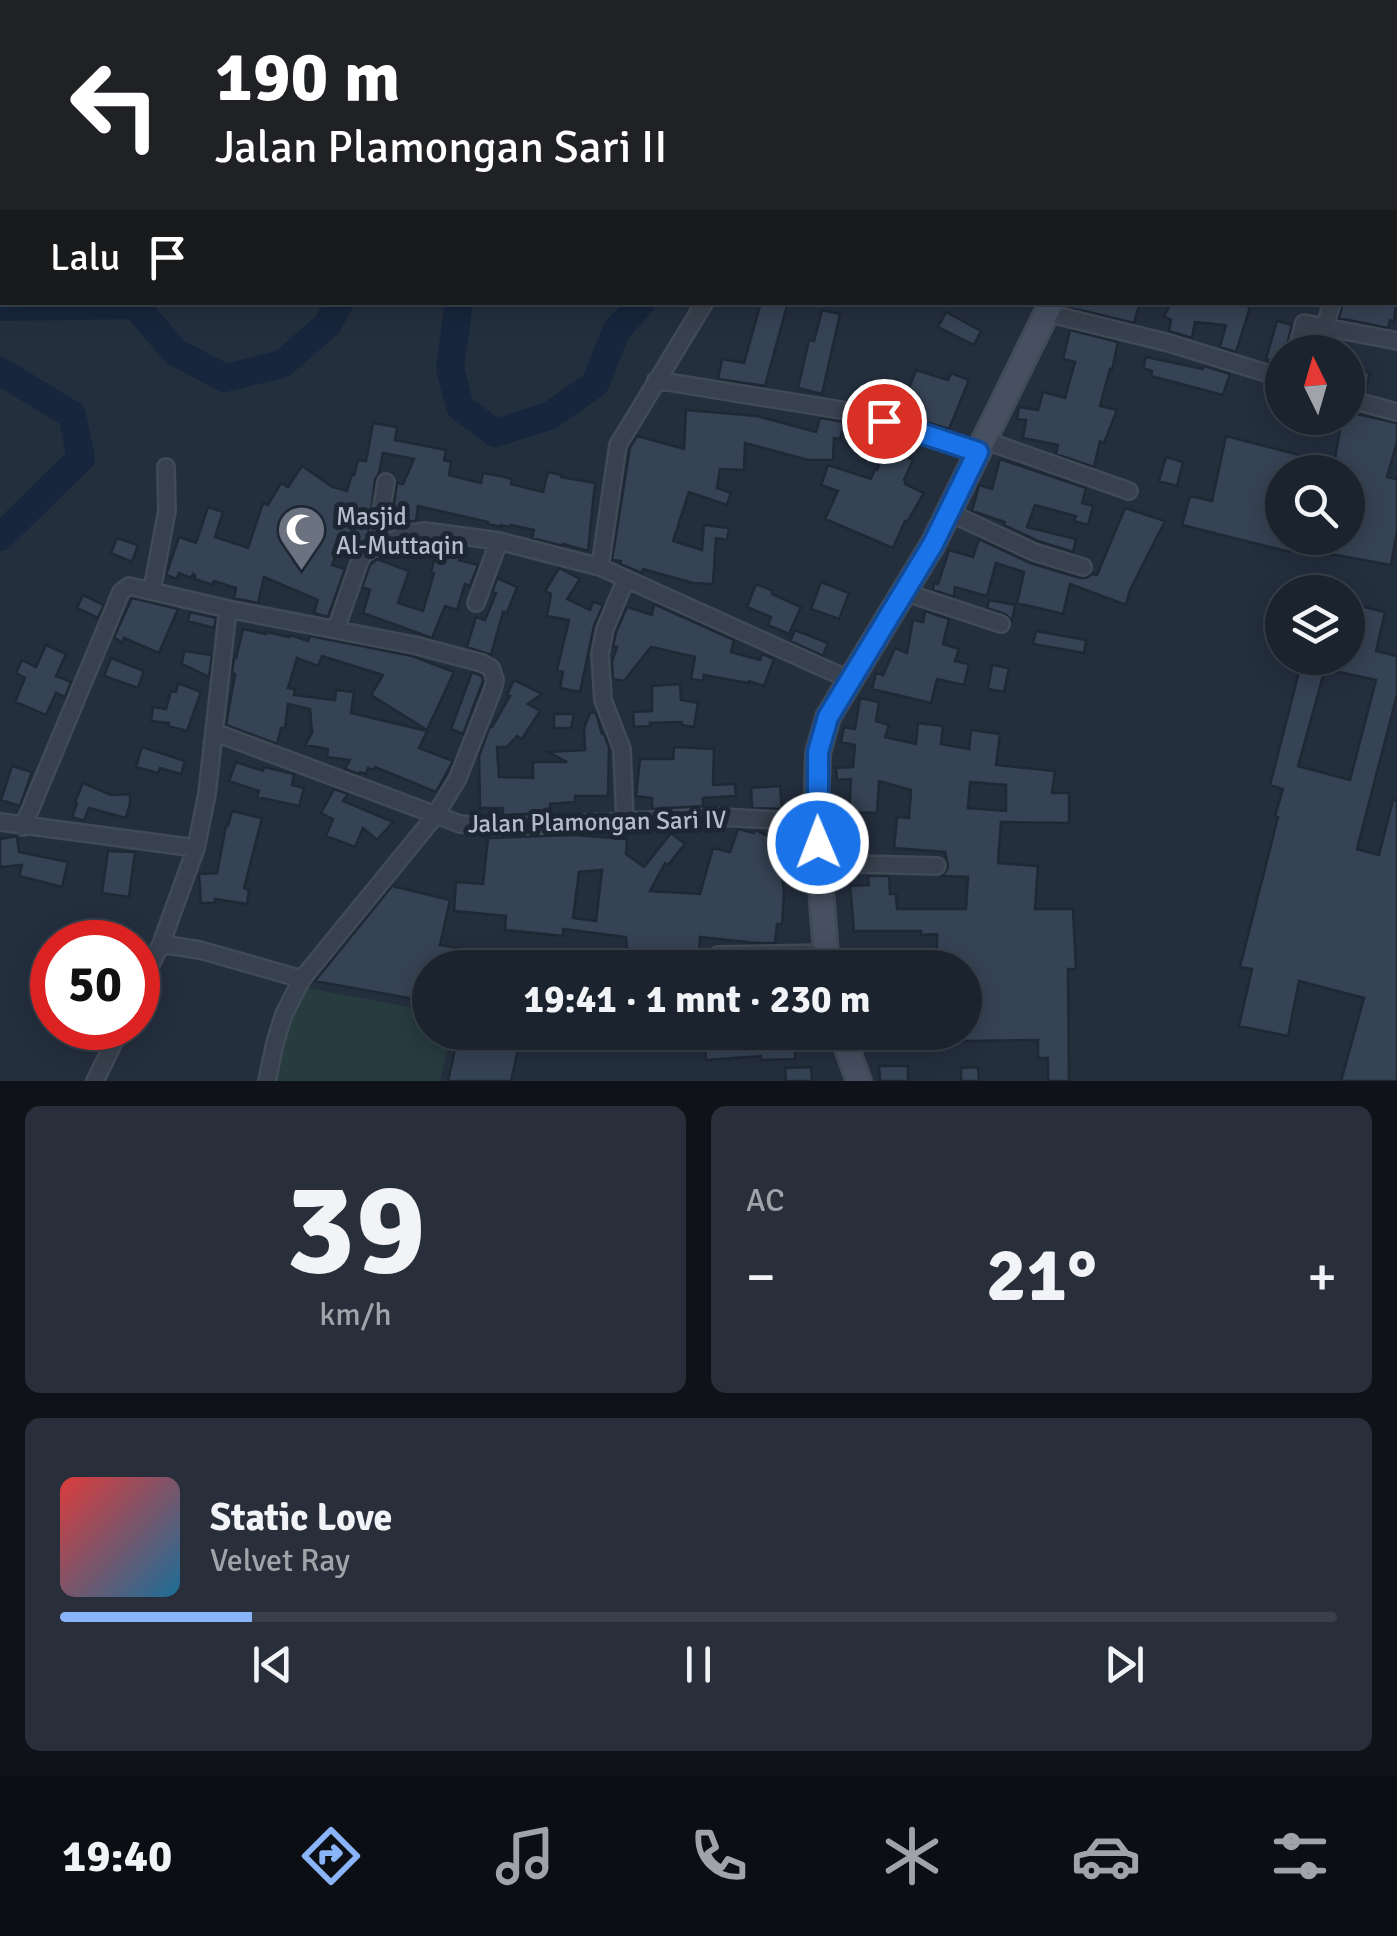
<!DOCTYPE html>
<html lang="id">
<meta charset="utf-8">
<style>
:root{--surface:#1b232e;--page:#282f3a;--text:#f1f3f6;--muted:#a0a4aa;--line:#39404a;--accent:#8ab4f8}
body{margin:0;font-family:Signika,sans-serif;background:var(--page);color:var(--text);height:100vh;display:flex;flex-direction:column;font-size:38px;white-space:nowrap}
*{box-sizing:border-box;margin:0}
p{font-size:32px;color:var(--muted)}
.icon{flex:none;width:55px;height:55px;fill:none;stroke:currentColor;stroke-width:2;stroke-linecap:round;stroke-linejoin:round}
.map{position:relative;height:1081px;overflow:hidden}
.details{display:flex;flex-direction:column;gap:25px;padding:25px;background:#0f1319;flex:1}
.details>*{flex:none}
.hud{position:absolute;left:0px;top:0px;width:1398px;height:305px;box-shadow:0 5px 25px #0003,0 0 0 2px var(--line);background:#202124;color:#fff;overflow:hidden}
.needle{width:65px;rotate:355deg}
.controls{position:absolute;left:1265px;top:335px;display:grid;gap:20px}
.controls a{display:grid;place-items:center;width:100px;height:100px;border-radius:50%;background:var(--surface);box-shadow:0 5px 25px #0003,0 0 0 2px var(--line);font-size:50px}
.speed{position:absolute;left:30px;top:920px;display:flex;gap:20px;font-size:50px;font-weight:700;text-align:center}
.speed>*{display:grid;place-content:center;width:130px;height:130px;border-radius:50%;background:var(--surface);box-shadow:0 5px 25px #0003,0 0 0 2px var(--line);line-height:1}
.speed .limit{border:15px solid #d22;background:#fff;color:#111}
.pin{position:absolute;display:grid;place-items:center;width:85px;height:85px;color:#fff;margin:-42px;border:5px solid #fff;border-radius:50%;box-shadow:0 2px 10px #0007}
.me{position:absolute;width:110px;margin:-55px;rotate:359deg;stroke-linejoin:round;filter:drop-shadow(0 0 8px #0008)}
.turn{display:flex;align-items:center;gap:35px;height:210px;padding:0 50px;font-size:45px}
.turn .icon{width:130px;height:130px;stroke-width:2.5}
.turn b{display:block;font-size:70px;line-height:85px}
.then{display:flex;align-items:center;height:95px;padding:0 50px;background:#0003;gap:20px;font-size:38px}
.big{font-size:75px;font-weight:700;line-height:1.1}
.details .card{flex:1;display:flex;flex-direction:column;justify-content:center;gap:15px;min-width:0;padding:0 35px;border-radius:15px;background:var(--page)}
.details .dial{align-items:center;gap:0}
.dial b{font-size:130px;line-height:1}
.song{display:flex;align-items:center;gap:30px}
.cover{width:120px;height:120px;border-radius:15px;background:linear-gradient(135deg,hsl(0 70% 55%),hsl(200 70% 35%))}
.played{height:10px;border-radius:5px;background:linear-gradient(90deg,var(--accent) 15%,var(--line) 15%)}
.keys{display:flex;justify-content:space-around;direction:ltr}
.heat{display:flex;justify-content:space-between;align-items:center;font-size:55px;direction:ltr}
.details .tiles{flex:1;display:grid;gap:25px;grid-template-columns:1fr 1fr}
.card:last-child{grid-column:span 2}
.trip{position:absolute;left:412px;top:950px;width:570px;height:100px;border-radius:50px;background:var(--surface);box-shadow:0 5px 25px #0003,0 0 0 2px var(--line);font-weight:700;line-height:100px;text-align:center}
.menu{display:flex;height:160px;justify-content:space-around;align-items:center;background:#0b0e12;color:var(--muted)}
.menu .icon{width:70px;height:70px}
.menu .on{color:var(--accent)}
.menu b{font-size:45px;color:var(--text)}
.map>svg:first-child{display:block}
.green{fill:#263c3f}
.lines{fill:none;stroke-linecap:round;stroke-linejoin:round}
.stream{stroke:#17263c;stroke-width:5}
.river{stroke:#17263c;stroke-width:28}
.building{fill:#364354;stroke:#1f2835;stroke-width:2.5;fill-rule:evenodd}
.street-casing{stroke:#414a57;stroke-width:20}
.secondary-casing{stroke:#414a57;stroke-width:28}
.street{stroke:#38414e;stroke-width:15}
.secondary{stroke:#465061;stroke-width:22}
.route-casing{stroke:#114b97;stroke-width:25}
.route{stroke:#1a73e8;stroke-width:18}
.labels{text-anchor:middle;stroke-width:10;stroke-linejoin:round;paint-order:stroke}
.poi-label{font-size:25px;fill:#b4bcc9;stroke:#1d2633;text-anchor:start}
.street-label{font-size:25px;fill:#b4bcc9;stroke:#1d2633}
</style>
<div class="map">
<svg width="1397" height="1081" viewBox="0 0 1397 1081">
<rect width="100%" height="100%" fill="#242f3e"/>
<path class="green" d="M302 987 430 1011V1032L452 1033 440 1081H270Z"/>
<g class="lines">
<path class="stream" d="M1171 2 1173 0"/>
<path class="river" d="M905 2 907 0
M459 302 450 368 460 407 495 433 549 416 595 384 616 331 642 302
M0 307 135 305 175 352 225 378 282 364 327 325 340 302
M0 371 72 415 81 458 0 537"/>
</g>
<path class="building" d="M761 302H788L765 386 718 379 722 359 744 363Z
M1073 302H1140L1134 323 1072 308Z
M1172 302H1232L1250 307 1236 352 1220 347 1226 325 1195 322 1192 338 1169 331 1171 320 1164 316Z
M1343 302H1396L1394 322 1390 320 1388 328 1339 318Z
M822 310 840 314 822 394 798 388 809 340 814 341Z
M946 312 981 331 974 345 938 327Z
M1277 321 1292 325 1285 352H1282V364L1266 359Z
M1070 330 1118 342 1112 370 1110 369 1100 406 1117 410 1104 443 1100 441 1094 467 1056 454 1058 445 1023 438 1026 420 1017 419 1019 407 1038 410 1043 392 1065 398 1075 362 1063 359Z
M1146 357 1203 369 1204 366 1230 374 1223 395 1151 376 1152 371 1143 368Z
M1356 369 1370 373 1365 392 1351 388Z
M916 370 948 380 951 373 969 380 949 429 899 414Z
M686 410 757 416 816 432 820 418 845 422 840 439 834 438 833 460H808L745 443 744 470 720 469 717 488 731 493 727 505 689 492 673 541 702 550 704 525 729 528 727 540 716 538 713 584 693 583 643 569 642 573 620 564 621 561 612 560 630 447 637 436 684 449Z
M1348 412 1397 423V442L1387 477 1397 479V531L1391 565 1292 547 1290 552 1182 525 1190 496 1212 501 1226 436 1334 464 1342 418H1348ZM1282 472H1348V538H1282Z
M373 423 397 427 395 440 446 450 444 460 451 462 449 475 481 483 483 473 500 476 512 479 511 484 543 492 548 472 561 475V477L595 483 588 551 563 544V546L532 538 534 530 511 525 510 527 501 525V527L488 524V522L418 506 416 521H398L397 525 391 524 397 483 403 484 414 459 383 453 379 473 375 480 368 539 360 543 343 538 332 565 345 569 328 617 314 613 318 600 264 577 258 603 234 598 236 588 214 581 212 585 195 579V575L193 574 191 578 179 573 177 579 166 575 179 537 196 543 208 507 223 512 215 537 248 548 263 503 268 505 281 483 288 487 302 466 333 487 347 491 352 474 354 475 358 460 366 461Z
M890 435 914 442 907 457 913 460 904 480 906 481 905 484 924 493 907 522 905 521 893 548 825 519 838 491 821 485 828 465 871 479 875 469 877 470Z
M1166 457 1183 462 1177 486 1159 481Z
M1000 459 1086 488 1082 503 1093 506 1088 525 1074 521 1076 516 1035 505 1027 527 1076 539 1073 552 1038 541 1004 525 1005 522 972 511 979 485 992 489Z
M1125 508 1165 521 1130 590 1126 605 1070 584 1063 614 1017 603 1024 572 996 563 987 596 955 587 954 597 933 590 934 583 938 584 949 550 973 557 979 539 1030 563 1080 578H1086L1092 574 1097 575Z
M117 538 138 545 132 562 111 553Z
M437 549 460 555 459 560 478 565 470 586 465 584 457 610 445 606 432 638 363 613 370 590 362 587 370 565 377 559 409 571 398 603 423 611 434 573 431 572Z
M559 568 580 579 567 599 590 610 593 602 603 605 594 626 580 692 560 688 563 672 557 670 569 620 547 616 551 594 545 591Z
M497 578 517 587 507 613 503 612 491 655 467 647 476 617 485 620 496 593 492 592Z
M821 582 849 593 839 619 811 609Z
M756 584 773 591 772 594 801 607 789 634 768 625 771 617 747 607Z
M83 595 104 605 98 618 77 608Z
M132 598 178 609 159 653 124 638 122 643 114 637Z
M989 600 1015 605 1012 621 1005 614 987 608Z
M1348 603 1385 612 1376 651 1397 656V695L1357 849 1379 855 1393 800H1397V1081H1341L1364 998 1299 981 1288 1036 1239 1026 1252 969 1240 967 1278 817 1275 816 1283 789 1270 785 1301 664 1294 663 1295 658H1348ZM1325 669 1376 680 1350 780 1298 766Z
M654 604 734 640 731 652 760 660 762 654 774 659 764 686 749 681 748 683 704 675 703 681 691 679 695 657 651 647 624 681 613 679 612 661 617 647 613 646 616 632 627 607 652 615Z
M925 611 949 619 943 644 959 649 955 661 969 664 964 685 937 679 931 703 872 689 876 673 883 675 895 648 907 653 913 620 923 622Z
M190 612 216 618 214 628 188 621Z
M243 629 266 634 267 632 289 637 290 635 308 641 310 636 412 656 454 672 427 730 371 695 383 675 322 656 318 666 297 658 288 688 295 689 294 695 335 700 336 690 354 692 351 713 427 731 419 748 453 761 436 792 375 767 373 770 368 768 366 774 360 772 359 774 345 769 350 760 327 757 328 749 305 745 312 733 310 709 288 704 285 728H281L277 744 226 725 235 674 232 673 234 658H236Z
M795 630 828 643 823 656 790 641Z
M1036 631 1086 640 1084 653 1033 644Z
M46 645 66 654 56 676 71 682 65 697 56 693 46 715 15 702 25 678 16 673 22 660 36 667Z
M184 651 212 655 209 677 182 664Z
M111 658 144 671 138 688 104 676Z
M992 665 1009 668 1004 692 988 689Z
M472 672 482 676 483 681 463 734 451 729Z
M514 680 542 694 528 704 540 711 522 739 517 736 507 747H497L499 777 533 778V762H567L548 752 585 750 584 728 590 713H596L602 734H604L609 747 608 796H575V802L550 804V813L503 815V808H480L479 756 490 726 492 727 510 696 507 695Z
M178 683 201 692 187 731 168 726 169 723 151 721 153 707 166 709 171 691 176 692Z
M680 684 681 700 698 703 694 727 681 725 682 722 650 723V726L634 727 633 712 652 711V686Z
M860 698 879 702 876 721 889 725 885 737 916 744 918 723 943 726 941 744 969 749 971 730 1000 734 996 765 1055 771 1052 793H1069V823L1001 822 998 863 1038 866 1035 909H1073L1076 969H1068L1069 1081H1048V1058H1038V1040L965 1041V968H937V934L921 935V931H854L850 886 869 885 868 876H889L890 894H896L897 909H966L968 877 943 876 948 867 945 852 894 848 897 817 909 818 911 790 879 781 877 813 849 812 851 779 837 780 836 768 853 767 855 745 841 742 844 727 855 729ZM970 782 1006 785V811L968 808Z
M554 714H574L571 728H554Z
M142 747 185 761 181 774 160 768 158 773 136 767Z
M674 747 714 749 713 785 735 784 736 796 703 798V806L652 809V798L636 796 640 759H673Z
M236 762 263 771 264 767 294 774 292 785 304 788 299 806 257 797 259 791 229 781Z
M12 766 32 772 20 806 1 800Z
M83 783 111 795 130 794V803L126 818 89 808 84 821 72 817 77 803 75 802Z
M780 786 782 809 752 808 751 788Z
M334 789 348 794 343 801 393 822 377 840 363 828 355 847 326 836 333 819 321 813Z
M232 811 262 818 244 888 249 890 247 904 215 899V903H201L199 874 217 873 226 826H228Z
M738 829 754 833 755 830 771 837H796L795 851H780L784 893 782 924H777L775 943H755L700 937 699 954 691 953 690 968H638L631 949H627L626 937 563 929V936L505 930 506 916 454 911 456 882 483 884 488 838 573 835 627 839 626 854 644 867 671 833 685 844 668 865 665 863 650 891 700 894 713 848 730 852ZM602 870 596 921 573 918 579 872Z
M17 836 19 852 68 862 62 887 19 876 22 865 0 867V839Z
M108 851 135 852 129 897 102 893Z
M392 886 450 900 440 945 463 949 459 968H430V1002L315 981Z
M459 1032H522L511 1081H448Z
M860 1032H890L892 1044 862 1047Z
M757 1042V1044L795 1043V1059L761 1060V1056L706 1060 705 1043Z
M879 1066H908V1081H880Z
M811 1067 812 1081H786L785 1068Z
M978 1067 979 1081H961V1068Z"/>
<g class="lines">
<defs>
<path id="street" d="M449 0V2
M152 2V0
M250 2V0
M527 2V0
M994 2 995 0
M1395 156 1397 157
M0 164 2 165
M0 248 2 246
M1047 313 1169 343 1282 378
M1325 327 1397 341
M1296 352 1304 323 1325 327 1332 302
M656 380 853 412 944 439 978 453
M1348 399 1397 412
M984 440 1129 491
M948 512 1034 552 1083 567
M379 545V525L386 482
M600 567 618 445 705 302
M152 590 167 511 166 467
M904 592 1001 624
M476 603 499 541
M336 629 360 560 365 553 379 545 412 533 425 531 499 541 600 567 850 680
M214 732 460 824 497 827 718 817 816 822
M625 820 622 749 603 700 600 654 605 629 626 579
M0 822 196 848
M23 827 121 592 129 586 228 609 414 645 482 663 491 668 495 680 493 689 458 778 435 816 302 979 284 1014 275 1043 267 1081
M819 863 937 866
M161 944 200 950 302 979
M718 955 826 953
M138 992 161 944 196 848 207 794 228 609
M95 1081 121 1028"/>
<path id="secondary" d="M1189 2 1190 0
M827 968 816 822 818 753 828 717 933 544 1052 302
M841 1032 859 1081"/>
</defs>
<use href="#street" class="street-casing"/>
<use href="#secondary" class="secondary-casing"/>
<use href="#street" class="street"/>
<use href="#secondary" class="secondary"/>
</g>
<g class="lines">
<defs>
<path id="route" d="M818 843V752L828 717 933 544 978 452 884 421"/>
</defs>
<use href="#route" class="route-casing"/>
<use href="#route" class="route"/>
</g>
<defs>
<symbol id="mosque-pin" viewBox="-11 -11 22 30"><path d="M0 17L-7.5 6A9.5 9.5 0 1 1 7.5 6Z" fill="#6b7280" stroke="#1d2633"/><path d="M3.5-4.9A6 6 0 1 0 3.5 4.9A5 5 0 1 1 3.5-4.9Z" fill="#fff"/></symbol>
</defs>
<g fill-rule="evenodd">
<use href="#mosque-pin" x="274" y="502" width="55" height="75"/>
</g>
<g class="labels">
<g class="poi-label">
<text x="336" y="525">Masjid<tspan x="336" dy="29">Al-Muttaqin</tspan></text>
</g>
<g class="street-label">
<text transform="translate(597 821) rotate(-1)" y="9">Jalan Plamongan Sari IV</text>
</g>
</g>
</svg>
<div class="controls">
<a><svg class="needle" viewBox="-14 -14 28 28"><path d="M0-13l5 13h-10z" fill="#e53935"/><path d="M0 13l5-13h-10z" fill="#a0a4aa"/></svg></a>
<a><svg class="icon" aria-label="search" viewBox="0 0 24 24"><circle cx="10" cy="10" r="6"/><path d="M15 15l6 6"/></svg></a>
<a><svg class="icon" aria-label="layers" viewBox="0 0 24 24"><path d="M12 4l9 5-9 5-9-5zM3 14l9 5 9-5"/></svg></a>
</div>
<div class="speed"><div class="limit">50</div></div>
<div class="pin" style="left:884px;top:421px;background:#d93025"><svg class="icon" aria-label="arrive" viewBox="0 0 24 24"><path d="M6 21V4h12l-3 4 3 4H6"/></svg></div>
<svg class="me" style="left:818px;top:843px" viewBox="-20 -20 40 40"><circle r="17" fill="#1a73e8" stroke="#fff" stroke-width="3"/><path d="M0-11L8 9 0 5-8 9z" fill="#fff"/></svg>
<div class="trip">19:41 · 1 mnt · 230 m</div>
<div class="hud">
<div class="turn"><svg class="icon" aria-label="left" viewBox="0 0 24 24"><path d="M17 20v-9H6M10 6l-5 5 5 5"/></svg><div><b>190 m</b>Jalan Plamongan Sari II</div></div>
<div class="then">Lalu<svg class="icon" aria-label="arrive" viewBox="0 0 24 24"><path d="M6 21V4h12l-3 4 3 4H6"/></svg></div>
</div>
</div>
<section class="details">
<div class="tiles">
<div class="card dial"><b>39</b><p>km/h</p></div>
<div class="card"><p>AC</p>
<div class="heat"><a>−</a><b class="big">21°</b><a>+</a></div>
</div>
<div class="card">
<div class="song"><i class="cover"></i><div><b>Static Love</b><p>Velvet Ray</p></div></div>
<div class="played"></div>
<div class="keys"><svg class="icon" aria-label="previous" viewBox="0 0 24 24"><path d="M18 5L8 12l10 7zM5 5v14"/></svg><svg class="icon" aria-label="pause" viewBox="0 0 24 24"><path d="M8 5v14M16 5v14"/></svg><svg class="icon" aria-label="next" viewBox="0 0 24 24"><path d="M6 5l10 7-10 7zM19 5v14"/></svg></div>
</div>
</div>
</section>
<nav class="menu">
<b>19:40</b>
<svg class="icon on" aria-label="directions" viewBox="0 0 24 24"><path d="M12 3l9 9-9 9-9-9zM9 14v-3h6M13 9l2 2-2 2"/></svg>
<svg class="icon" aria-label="music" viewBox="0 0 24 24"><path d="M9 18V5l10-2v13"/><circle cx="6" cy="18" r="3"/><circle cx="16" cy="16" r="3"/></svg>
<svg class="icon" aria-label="phone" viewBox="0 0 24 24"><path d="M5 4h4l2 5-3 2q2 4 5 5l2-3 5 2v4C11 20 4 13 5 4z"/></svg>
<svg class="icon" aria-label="climate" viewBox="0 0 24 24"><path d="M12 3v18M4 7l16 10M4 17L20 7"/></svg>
<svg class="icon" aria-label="car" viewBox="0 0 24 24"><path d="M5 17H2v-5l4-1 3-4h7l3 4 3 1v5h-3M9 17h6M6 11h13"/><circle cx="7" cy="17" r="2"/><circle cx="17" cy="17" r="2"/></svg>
<svg class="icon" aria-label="filters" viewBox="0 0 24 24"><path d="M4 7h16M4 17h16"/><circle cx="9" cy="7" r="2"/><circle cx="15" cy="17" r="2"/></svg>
</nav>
